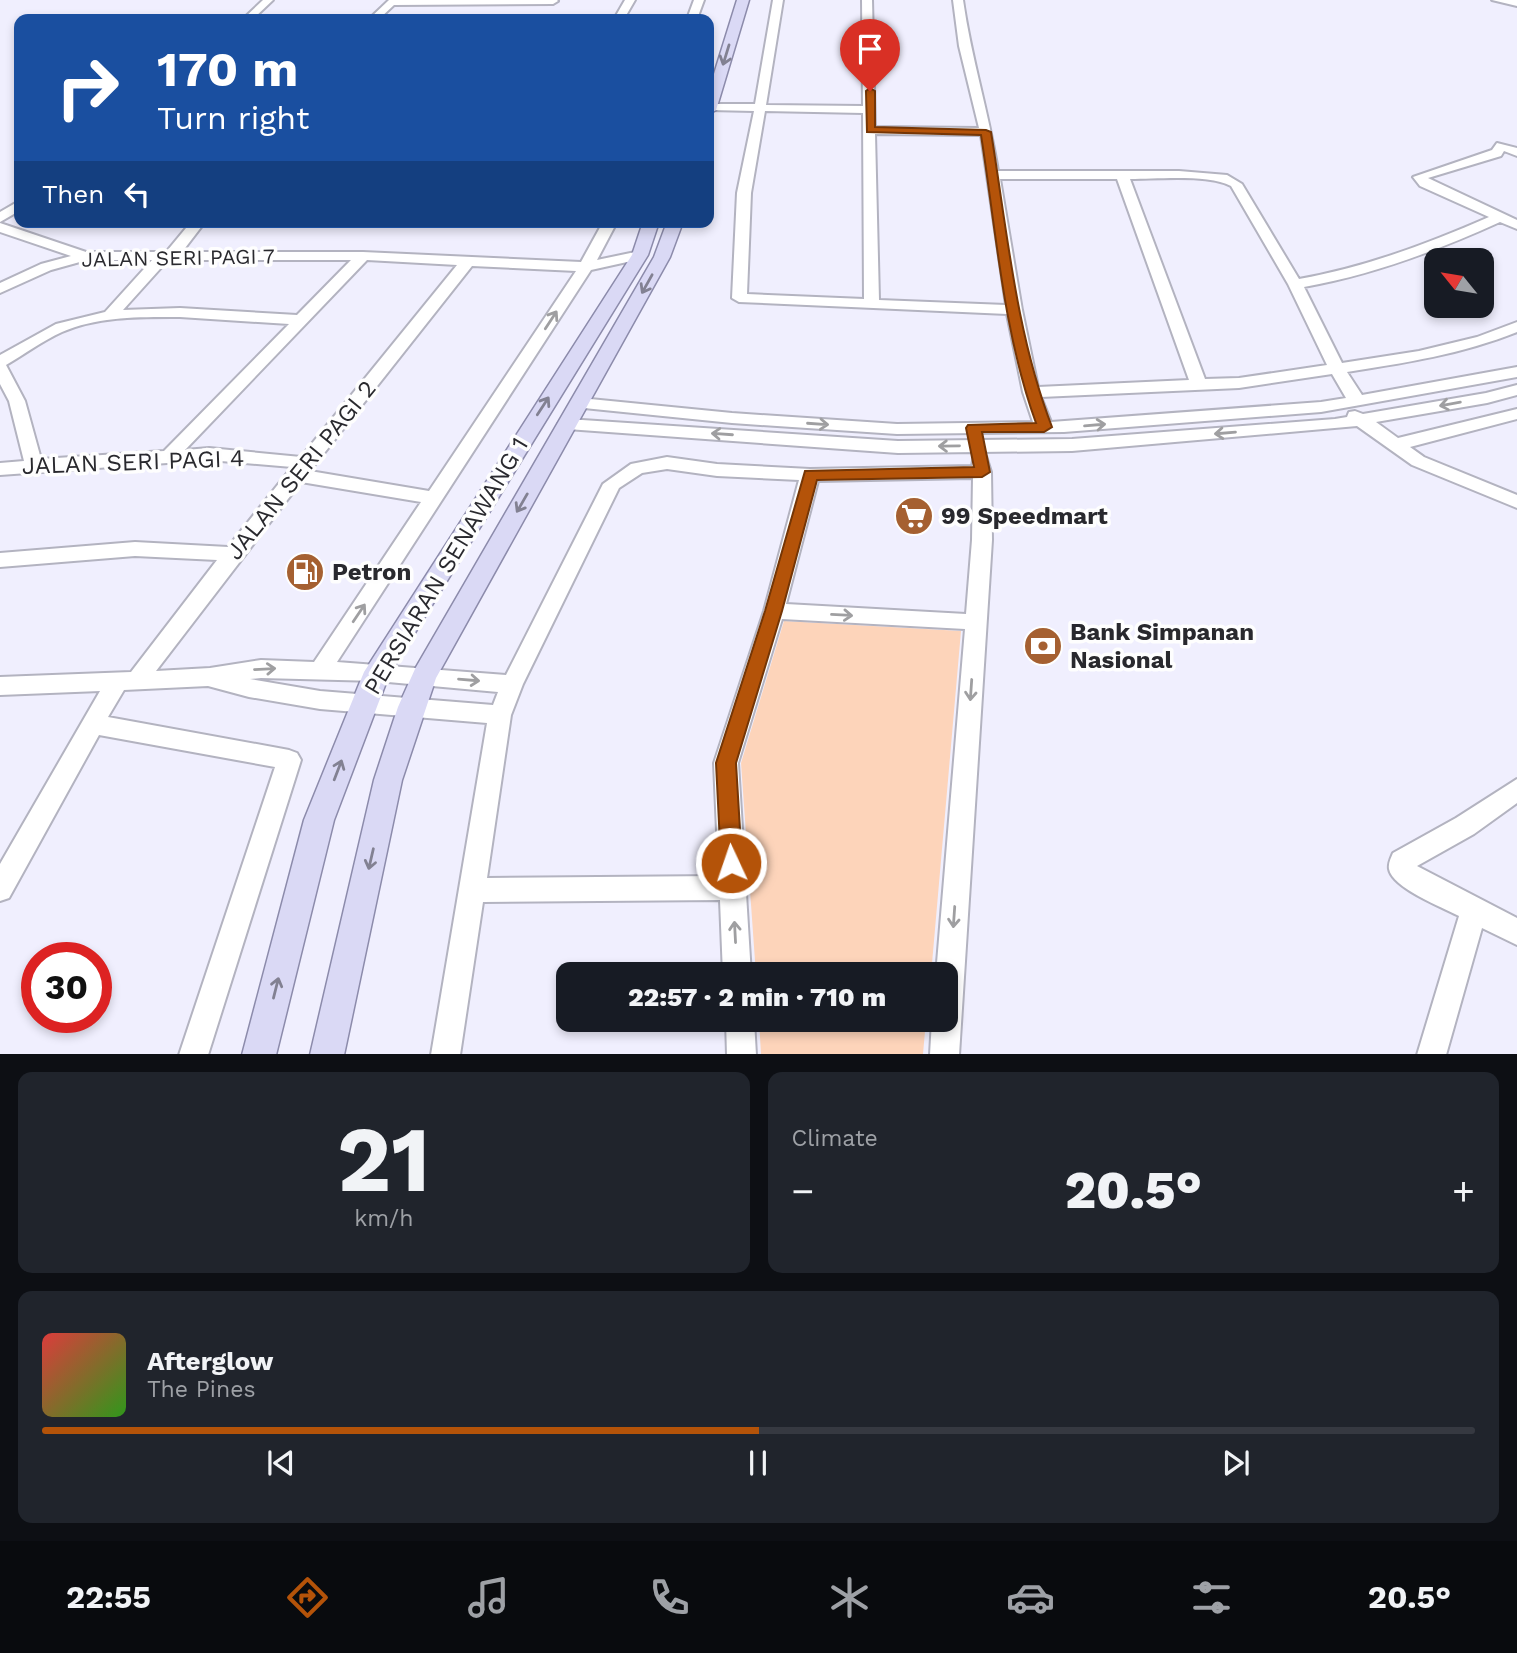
<!DOCTYPE html>
<meta charset="utf-8">
<style>
:root{--surface:#171b24;--page:#20242c;--text:#f1f3f6;--muted:#9ea1a6;--line:#363941;--accent:#b45309}
body{margin:0;font-family:"Work Sans",sans-serif;background:var(--page);color:var(--text);height:100vh;display:flex;flex-direction:column;font-size:26px;white-space:nowrap}
*{box-sizing:border-box;margin:0}
p{font-size:23px;color:var(--muted)}
.icon{flex:none;width:38px;height:38px;fill:none;stroke:currentColor;stroke-width:2;stroke-linecap:round;stroke-linejoin:round}
.map{position:relative;height:1054px;overflow:hidden}
.side{display:flex;flex-direction:column;gap:18px;padding:18px;background:#0d0f14;flex:1}
.side>*{flex:none}
.banner{position:absolute;left:14px;top:14px;width:700px;height:214px;border-radius:14px;box-shadow:0 4px 10px #0003;background:#1a4fa0;color:#fff;overflow:hidden}
.needle{width:46px;rotate:300deg}
.fabs{position:absolute;left:1424px;top:248px;display:grid;gap:14px}
.fabs a{display:grid;place-items:center;width:70px;height:70px;border-radius:14px;background:var(--surface);box-shadow:0 4px 10px #0003;font-size:35px}
.speed{position:absolute;left:21px;top:942px;display:flex;gap:14px;font-size:35px;font-weight:700;text-align:center}
.speed>*{display:grid;place-content:center;width:91px;height:91px;border-radius:50%;background:var(--surface);box-shadow:0 4px 10px #0003;line-height:1}
.speed .limit{border:10px solid #d22;background:#fff;color:#111}
.pin{position:absolute;display:grid;place-items:center;width:60px;height:60px;color:#fff;margin:-72px -30px;border-radius:50% 50% 50% 0;rotate:-45deg;box-shadow:0 0 7px #0007}
.pin .icon{rotate:45deg}
.me{position:absolute;width:77px;margin:-38px;rotate:357deg;stroke-linejoin:round;filter:drop-shadow(0 0 5px #0008)}
.turn{display:flex;align-items:center;gap:24px;height:147px;padding:0 28px;font-size:32px}
.turn .icon{width:91px;height:91px;stroke-width:2.5}
.turn b{display:block;font-size:49px;line-height:60px}
.then{display:flex;align-items:center;height:66px;padding:0 28px;background:#0003;gap:14px;font-size:26px}
.big{font-size:52px;font-weight:800;line-height:1.1}
.side .widget{flex:1;display:flex;flex-direction:column;justify-content:center;gap:10px;min-width:0;padding:0 24px;border-radius:14px;background:var(--page)}
.side .dial{align-items:center;gap:0}
.dial b{font-size:91px;line-height:1}
.song{display:flex;align-items:center;gap:21px}
.cover{width:84px;height:84px;border-radius:10px;background:linear-gradient(135deg,hsl(0 70% 55%),hsl(110 70% 35%))}
.played{height:7px;border-radius:4px;background:linear-gradient(90deg,var(--accent) 50%,var(--line) 50%)}
.keys{display:flex;justify-content:space-around;direction:ltr}
.heat{display:flex;justify-content:space-between;align-items:center;font-size:38px;direction:ltr}
.side .tiles{flex:1;display:grid;gap:18px;grid-template-columns:1fr 1fr}
.widget:last-child{grid-column:span 2}
.trip{position:absolute;left:556px;top:962px;width:402px;height:70px;border-radius:14px;background:var(--surface);box-shadow:0 4px 10px #0003;font-weight:800;line-height:70px;text-align:center}
.menu{display:flex;height:112px;justify-content:space-around;align-items:center;background:#090b0e;color:var(--muted)}
.menu .icon{width:49px;height:49px}
.menu .current{color:var(--accent)}
.menu b{font-size:32px;color:var(--text)}
.map>svg:first-child{display:block}
.green{fill:#fdd4ba}
.lines{fill:none;stroke-linecap:round;stroke-linejoin:round}
.minor-casing{stroke:#b3b3c0;stroke-width:4}
.major-casing{stroke:#8c8bab;stroke-width:3}
.minor{fill:#fff;fill-rule:evenodd}
.major{fill:#dad9f5;fill-rule:evenodd}
.oneway{stroke:#828192}
.oneway2{stroke:#9f9fa1}
.route{fill:#b45309;stroke:#753606;stroke-width:2}
.labels{text-anchor:middle;stroke-width:7;stroke-linejoin:round;paint-order:stroke}
.far-street-label{font-size:21px;fill:#29292e;stroke:#fefefe}
.street-label{font-size:24px;fill:#29292e;stroke:#fefefe}
.poi-label{font-size:24px;font-weight:bold;fill:#29292e;stroke:#fefefe;text-anchor:start}
</style>
<div class="map">
<svg width="1517" height="1055" viewBox="0 0 1517 1055">
<rect width="100%" height="100%" fill="#f0effe"/>
<path class="green" d="M784 621 961 631 931 975H756L741 763Z
M759 1020H926L923 1054H761Z"/>
<g class="lines">
<defs>
<path id="minor" d="M263 0H273L253 19H243Z
M389 0H557L558 1 553 4 394 5 379 19H369Z
M625 0H635L624 19H614Z
M694 0H704L697 19H687Z
M773 0H783L766 105 863 106 862 0H872L875 127 979 128 959 46 953 0H963C971 58 989 113 998 171H1179L1227 175 1242 184 1299 279C1366 267 1427 244 1489 217L1420 186 1413 177 1492 150 1497 143 1517 148V156L1504 151 1501 156 1428 178 1517 220V229L1500 222C1436 251 1372 275 1304 287L1342 363 1419 351 1477 337 1517 322V332C1462 354 1405 363 1347 372L1362 395 1517 367V377L1321 412 1064 432 897 434 732 423 574 407 572 403 580 398 732 413 897 424 1033 422 1023 392 1007 314 739 302 732 298 737 193 754 111 709 110V104H755ZM765 111 863 113 864 299 747 294 751 193ZM875 134 981 135 1006 305 879 300ZM1000 179H1117L1189 380 1038 387 1022 310ZM1130 179C1157 179 1208 174 1231 186L1288 284 1327 365 1239 378 1205 379ZM1332 374 1346 398 1321 402 1051 422 1041 397 1239 388Z
M1492 0H1517V6Z
M19 201V211L0 222V212Z
M191 222H205L182 252H363L581 262 603 222H617L597 260 640 251 647 255 645 258 591 270 337 662 506 675 603 484 631 464 667 457 717 464 810 469 972 466 974 456H986L991 472 992 540 959 1055H930L932 1020H947V975H936L965 629 782 619 738 763 751 975H723L720 900 483 902 460 1055H431L487 723 320 709 249 697 208 686 124 690 108 717 289 750 297 753 301 760 208 1055H179L275 767 99 735 9 898 0 901V864L100 691 0 695V677L131 672 217 560 135 556 0 567V553L135 542 228 547 292 467 209 460 0 475V463L24 461 9 401 0 384V355L56 324 105 312 152 260H87L51 270 0 293V283L41 264 71 256 0 232V223L86 252H161L167 251ZM168 260H351L297 315 180 308 123 310ZM367 260 457 265 301 457 209 448 185 450ZM472 266 576 271 429 491 310 471ZM180 317 289 324 164 451 41 459 25 401 6 365C25 354 42 341 62 332 99 316 141 317 180 317ZM667 469 717 476 799 480 764 611 714 763 719 876 487 878 511 715 523 684 619 488 642 473ZM973 478 972 540 966 614 786 604 818 481ZM301 482 421 502 314 662 261 660 210 668 156 671ZM261 678 377 681 498 692 493 705 320 691 250 679Z
M1517 385V395L1487 403 1376 422 1398 438 1517 409V419L1410 447 1424 457 1517 495V508L1412 465 1357 426 1072 451 898 453 567 429 558 424 567 419 898 441 1072 439 1335 419 1347 417 1349 412 1355 411 1363 414 1486 393Z
M1517 779V803L1474 834 1417 866 1517 918V945L1482 928 1446 1055H1417L1459 916C1442 907 1392 888 1389 869 1388 863 1391 858 1393 853L1456 818Z
M726 1020H754L756 1055H727Z"/>
<path id="major" d="M737 0H749L716 110 709 114V90Z
M643 222H659L648 255 389 675 334 820 276 1055H242L304 820 364 672 632 255Z
M667 222H683L670 257 436 678 402 780 344 1055H310L374 780 398 707 415 669 654 257Z"/>
</defs>
<use href="#minor" class="minor-casing"/>
<use href="#major" class="major-casing"/>
<use href="#minor" class="minor"/>
<use href="#major" class="major"/>
</g>
<defs><path id="oneway-shaft" d="M-6 0H5M1.5-3L5.5 0L1.5 3" fill="none" stroke-width="1.6" stroke-linecap="round" stroke-linejoin="round" transform="scale(1.75)"/></defs>
<g class="oneway">
<use href="#oneway-shaft" transform="translate(726 55) rotate(107)"/>
<use href="#oneway-shaft" transform="translate(647 284) rotate(119)"/>
<use href="#oneway-shaft" transform="translate(543 406) rotate(-57)"/>
<use href="#oneway-shaft" transform="translate(522 503) rotate(120)"/>
<use href="#oneway-shaft" transform="translate(338 770) rotate(-69)"/>
<use href="#oneway-shaft" transform="translate(371 859) rotate(103)"/>
<use href="#oneway-shaft" transform="translate(276 988) rotate(-76)"/>
</g>
<g class="oneway2">
<use href="#oneway-shaft" transform="translate(551 320) rotate(-57)"/>
<use href="#oneway-shaft" transform="translate(1450 404) rotate(170)"/>
<use href="#oneway-shaft" transform="translate(818 424) rotate(4)"/>
<use href="#oneway-shaft" transform="translate(1095 425) rotate(-5)"/>
<use href="#oneway-shaft" transform="translate(1225 433) rotate(175)"/>
<use href="#oneway-shaft" transform="translate(722 434) rotate(-176)"/>
<use href="#oneway-shaft" transform="translate(949 446) rotate(179)"/>
<use href="#oneway-shaft" transform="translate(359 613) rotate(-56)"/>
<use href="#oneway-shaft" transform="translate(842 615) rotate(3)"/>
<use href="#oneway-shaft" transform="translate(265 669) rotate(-3)"/>
<use href="#oneway-shaft" transform="translate(469 680) rotate(5)"/>
<use href="#oneway-shaft" transform="translate(971 690) rotate(94)"/>
<use href="#oneway-shaft" transform="translate(954 917) rotate(94)"/>
<use href="#oneway-shaft" transform="translate(735 932) rotate(-93)"/>
</g>
<path class="route" d="M870 88 875 91V127L986 130 991 132C1007 230 1016 334 1052 427L1044 432H982L990 472 982 477 817 480 782 611 736 763 742 863 739 870 731 873 724 870 721 863 716 763 765 611 805 471 974 467 966 428 968 425 1036 423C1003 332 996 230 981 135L867 132 866 91Z"/>
<defs>
<symbol id="supermarket-disc" viewBox="-11 -11 22 22"><circle r="9.5" fill="#a56031" stroke="#fefefe"/><path d="M-6-5.5h2.5l.6 2H6L4.5 2H-2.5L-4.4-4H-6ZM-1.5 3.2a1.3 1.3 0 1 0 .1 0ZM3 3.2a1.3 1.3 0 1 0 .1 0Z" fill="#fff"/></symbol>
<symbol id="fuel-disc" viewBox="-11 -11 22 22"><circle r="9.5" fill="#a56031" stroke="#fefefe"/><path d="M-5.5-6h7V0h2V4h1.3V-2.5L3-4.5l.8-.8L6-3V5H2.5V1h-1V6h-7ZM-4.2-4.7v3.2H.2V-4.7Z" fill="#fff"/></symbol>
<symbol id="bank-disc" viewBox="-11 -11 22 22"><circle r="9.5" fill="#a56031" stroke="#fefefe"/><path d="M-6-4H6V4H-6ZM0-2.3a2.3 2.3 0 1 0 0 4.6a2.3 2.3 0 1 0 0-4.6Z" fill="#fff"/></symbol>
</defs>
<g fill-rule="evenodd">
<use href="#supermarket-disc" x="892" y="494" width="44" height="44"/>
<use href="#fuel-disc" x="283" y="550" width="44" height="44"/>
<use href="#bank-disc" x="1021" y="624" width="44" height="44"/>
</g>
<g class="labels">
<g class="far-street-label">
<text transform="translate(178 258) rotate(-1)" y="7">JALAN SERI PAGI 7</text>
</g>
<g class="street-label">
<text transform="translate(133 462) rotate(-2)" y="8">JALAN SERI PAGI 4</text>
<text transform="translate(301 470) rotate(-51)" y="8">JALAN SERI PAGI 2</text>
<text transform="translate(446 566) rotate(-59)" y="8">PERSIARAN SENAWANG 1</text>
</g>
<g class="poi-label">
<text x="941" y="524">99 Speedmart</text>
<text x="332" y="580">Petron</text>
<text x="1070" y="640">Bank Simpanan<tspan x="1070" dy="28">Nasional</tspan></text>
</g>
</g>
</svg>
<div class="fabs">
<a><svg class="needle" viewBox="-14 -14 28 28"><path d="M0-13l5 13h-10z" fill="#e53935"/><path d="M0 13l5-13h-10z" fill="#9ea1a6"/></svg></a>
</div>
<div class="speed"><div class="limit">30</div></div>
<div class="pin" style="left:870px;top:91px;background:#d93025"><svg class="icon" aria-label="arrive" viewBox="0 0 24 24"><path d="M6 21V4h12l-3 4 3 4H6"/></svg></div>
<svg class="me" style="left:731px;top:863px" viewBox="-20 -20 40 40"><circle r="17" fill="#b45309" stroke="#fff" stroke-width="3"/><path d="M0-11L8 9 0 5-8 9z" fill="#fff"/></svg>
<div class="trip">22:57 · 2 min · 710 m</div>
<div class="banner">
<div class="turn"><svg class="icon" aria-label="right" viewBox="0 0 24 24"><path d="M7 20v-9h11M14 6l5 5-5 5"/></svg><div><b>170 m</b>Turn right</div></div>
<div class="then">Then<svg class="icon" aria-label="left" viewBox="0 0 24 24"><path d="M17 20v-9H6M10 6l-5 5 5 5"/></svg></div>
</div>
</div>
<section class="side">
<div class="tiles">
<div class="widget dial"><b>21</b><p>km/h</p></div>
<div class="widget"><p>Climate</p>
<div class="heat"><a>−</a><b class="big">20.5°</b><a>+</a></div>
</div>
<div class="widget">
<div class="song"><i class="cover"></i><div><b>Afterglow</b><p>The Pines</p></div></div>
<div class="played"></div>
<div class="keys"><svg class="icon" aria-label="previous" viewBox="0 0 24 24"><path d="M18 5L8 12l10 7zM5 5v14"/></svg><svg class="icon" aria-label="pause" viewBox="0 0 24 24"><path d="M8 5v14M16 5v14"/></svg><svg class="icon" aria-label="next" viewBox="0 0 24 24"><path d="M6 5l10 7-10 7zM19 5v14"/></svg></div>
</div>
</div>
</section>
<nav class="menu">
<b>22:55</b>
<svg class="icon current" aria-label="directions" viewBox="0 0 24 24"><path d="M12 3l9 9-9 9-9-9zM9 14v-3h6M13 9l2 2-2 2"/></svg>
<svg class="icon" aria-label="music" viewBox="0 0 24 24"><path d="M9 18V5l10-2v13"/><circle cx="6" cy="18" r="3"/><circle cx="16" cy="16" r="3"/></svg>
<svg class="icon" aria-label="phone" viewBox="0 0 24 24"><path d="M5 4h4l2 5-3 2q2 4 5 5l2-3 5 2v4C11 20 4 13 5 4z"/></svg>
<svg class="icon" aria-label="climate" viewBox="0 0 24 24"><path d="M12 3v18M4 7l16 10M4 17L20 7"/></svg>
<svg class="icon" aria-label="car" viewBox="0 0 24 24"><path d="M5 17H2v-5l4-1 3-4h7l3 4 3 1v5h-3M9 17h6M6 11h13"/><circle cx="7" cy="17" r="2"/><circle cx="17" cy="17" r="2"/></svg>
<svg class="icon" aria-label="filters" viewBox="0 0 24 24"><path d="M4 7h16M4 17h16"/><circle cx="9" cy="7" r="2"/><circle cx="15" cy="17" r="2"/></svg>
<b>20.5°</b>
</nav>
